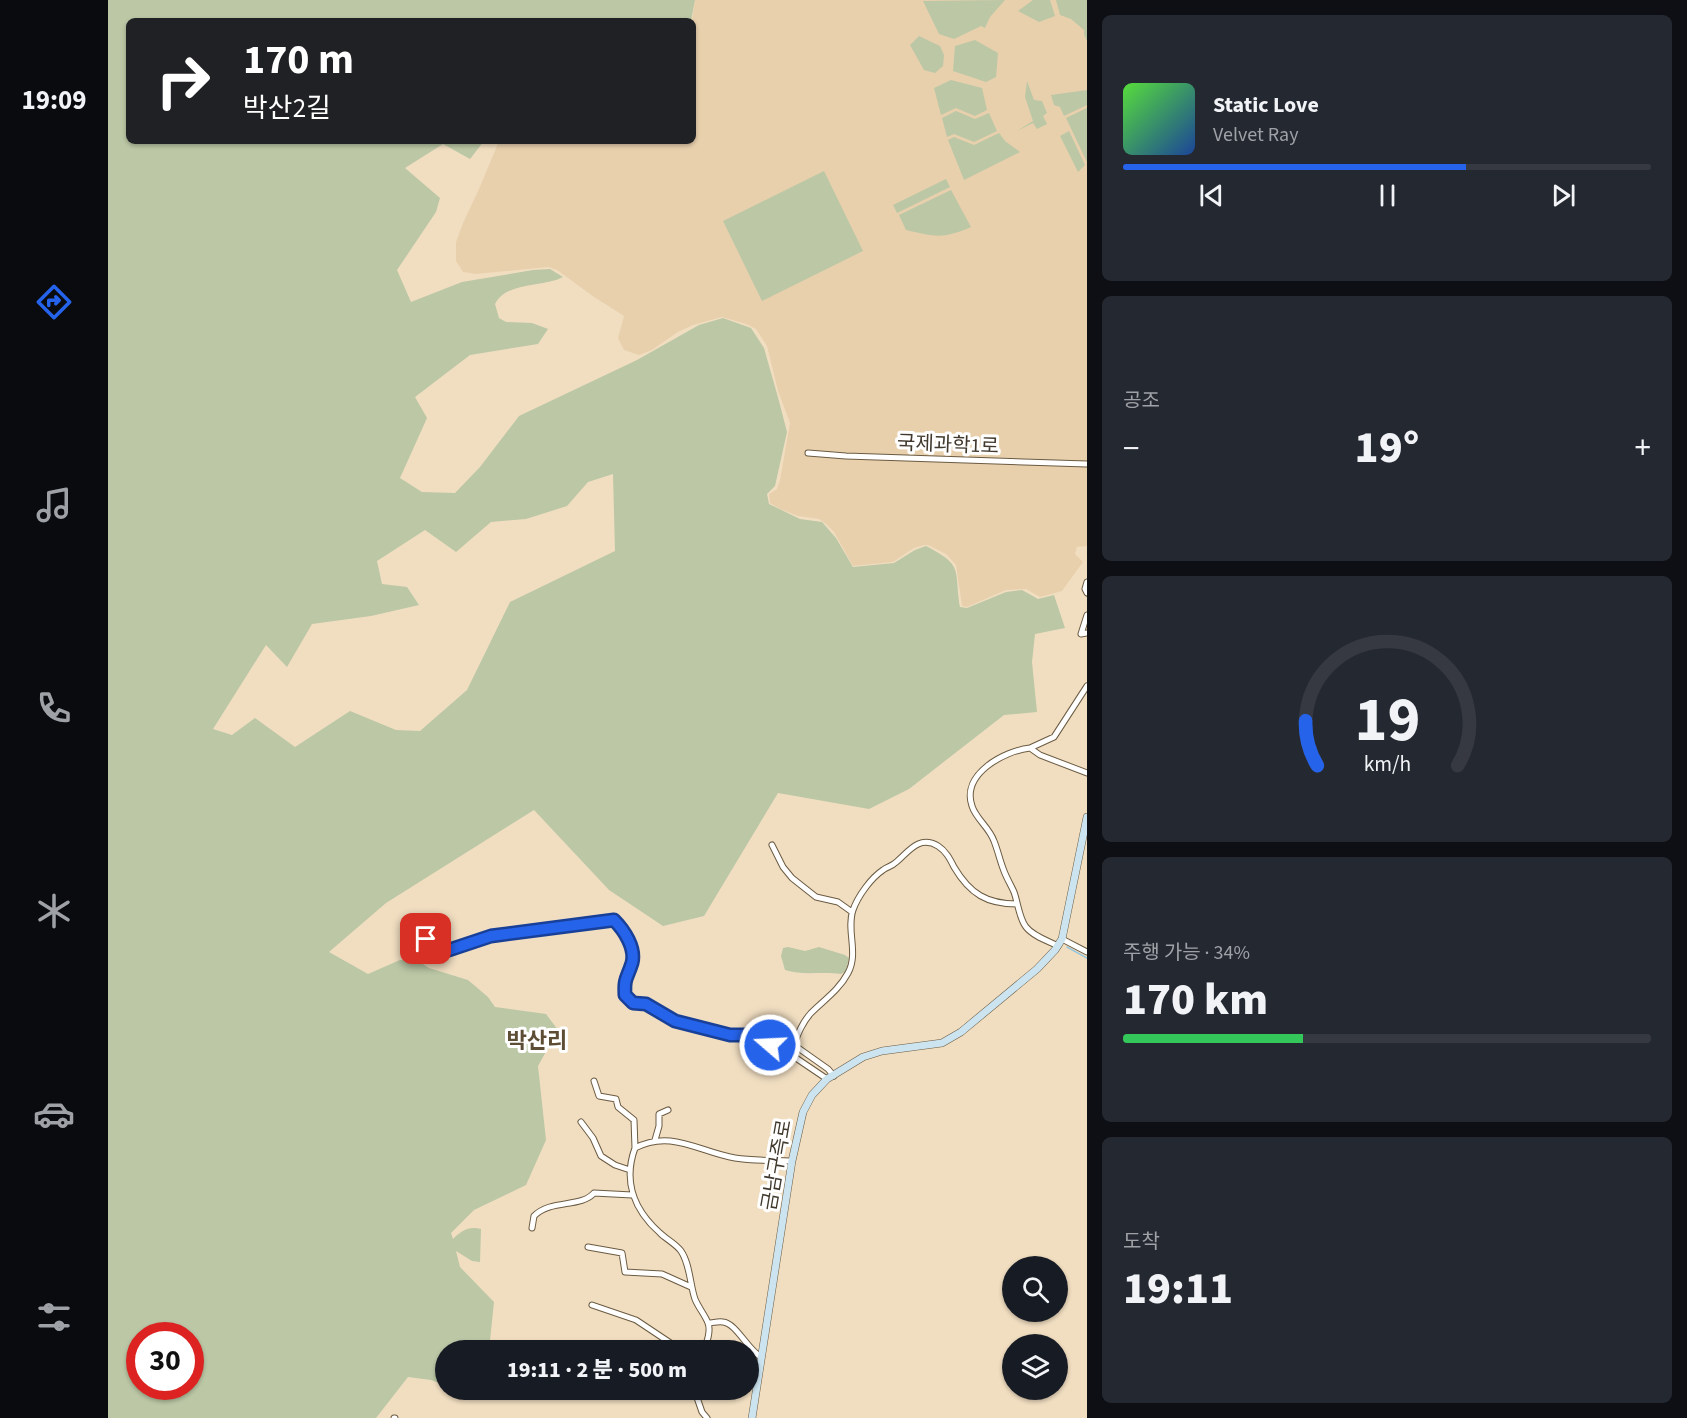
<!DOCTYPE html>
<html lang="ko">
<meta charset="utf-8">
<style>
:root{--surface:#171b24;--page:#242831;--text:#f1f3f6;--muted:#9ea1a6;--line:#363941;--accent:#2563eb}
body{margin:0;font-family:"Source Sans 3","Noto Sans KR",sans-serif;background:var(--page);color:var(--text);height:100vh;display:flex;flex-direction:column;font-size:22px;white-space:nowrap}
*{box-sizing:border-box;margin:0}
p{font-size:20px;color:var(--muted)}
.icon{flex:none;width:33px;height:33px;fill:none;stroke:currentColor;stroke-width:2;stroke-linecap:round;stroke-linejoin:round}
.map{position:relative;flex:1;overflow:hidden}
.drawer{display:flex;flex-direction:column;gap:15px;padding:15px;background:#0d0f14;width:600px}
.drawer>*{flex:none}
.guide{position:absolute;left:18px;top:18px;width:570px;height:126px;border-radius:9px;box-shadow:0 2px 4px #0004;background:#202124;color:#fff;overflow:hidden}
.buttons{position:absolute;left:894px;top:1256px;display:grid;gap:12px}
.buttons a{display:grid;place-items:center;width:66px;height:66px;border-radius:50%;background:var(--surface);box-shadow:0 2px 4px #0004;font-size:30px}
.speed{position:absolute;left:18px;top:1322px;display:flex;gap:12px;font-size:30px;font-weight:700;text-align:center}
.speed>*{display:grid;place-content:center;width:78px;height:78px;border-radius:50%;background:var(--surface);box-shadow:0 2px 4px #0004;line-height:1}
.speed .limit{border:9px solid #d22;background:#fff;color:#111}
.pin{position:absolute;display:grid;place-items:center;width:51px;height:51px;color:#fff;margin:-26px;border-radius:12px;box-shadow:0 3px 9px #0006}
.me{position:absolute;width:66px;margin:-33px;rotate:289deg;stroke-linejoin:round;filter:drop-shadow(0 0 4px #0008)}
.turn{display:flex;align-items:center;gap:21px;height:126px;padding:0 18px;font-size:27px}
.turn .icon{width:78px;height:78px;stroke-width:2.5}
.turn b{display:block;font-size:42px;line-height:51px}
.big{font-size:45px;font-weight:800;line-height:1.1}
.drawer .card{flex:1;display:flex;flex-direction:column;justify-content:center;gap:9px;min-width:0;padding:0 21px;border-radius:9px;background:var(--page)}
.drawer .dial{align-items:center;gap:0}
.dial svg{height:156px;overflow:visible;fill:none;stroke:var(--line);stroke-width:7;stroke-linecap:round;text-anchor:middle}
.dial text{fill:var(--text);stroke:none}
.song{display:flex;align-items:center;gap:18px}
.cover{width:72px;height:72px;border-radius:9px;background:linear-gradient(135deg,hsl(110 70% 55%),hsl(220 70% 35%))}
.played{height:6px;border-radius:3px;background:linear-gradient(90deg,var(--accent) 65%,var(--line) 65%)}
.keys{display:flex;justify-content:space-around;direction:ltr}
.heat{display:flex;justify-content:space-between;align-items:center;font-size:33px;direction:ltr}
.charge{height:9px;border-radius:4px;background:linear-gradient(90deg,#34c759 34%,var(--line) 0)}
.trip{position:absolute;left:327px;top:1340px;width:324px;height:60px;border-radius:30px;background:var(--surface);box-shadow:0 2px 4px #0004;font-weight:800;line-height:60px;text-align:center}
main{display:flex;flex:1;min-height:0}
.menu{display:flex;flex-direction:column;width:108px;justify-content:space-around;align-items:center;background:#090b0e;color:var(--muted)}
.menu .icon{width:42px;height:42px}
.menu .selected{color:var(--accent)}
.menu b{font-size:27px;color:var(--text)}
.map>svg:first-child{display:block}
.built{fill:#e8d0ad}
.green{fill:#bbc7a5;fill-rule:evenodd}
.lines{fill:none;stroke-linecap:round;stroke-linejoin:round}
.stream{stroke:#96c7de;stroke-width:1.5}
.minor-casing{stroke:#6b5b42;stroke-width:7}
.secondary-casing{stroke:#6b5b42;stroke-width:8}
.minor{stroke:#fff;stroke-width:5}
.secondary{stroke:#cbe4f0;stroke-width:7}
.route-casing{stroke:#184099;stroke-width:15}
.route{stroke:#2563eb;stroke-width:10}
.labels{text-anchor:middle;stroke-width:6;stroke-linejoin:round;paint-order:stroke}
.street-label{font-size:20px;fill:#41392e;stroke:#fff}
.quarter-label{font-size:22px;font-weight:bold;fill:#5e4d35;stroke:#fff}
</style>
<main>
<nav class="menu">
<b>19:09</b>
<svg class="icon selected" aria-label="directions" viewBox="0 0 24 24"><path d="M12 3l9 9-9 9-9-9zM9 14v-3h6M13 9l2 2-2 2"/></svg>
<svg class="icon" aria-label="music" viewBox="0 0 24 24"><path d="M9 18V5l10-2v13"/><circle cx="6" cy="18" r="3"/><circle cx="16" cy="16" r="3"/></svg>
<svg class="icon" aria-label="phone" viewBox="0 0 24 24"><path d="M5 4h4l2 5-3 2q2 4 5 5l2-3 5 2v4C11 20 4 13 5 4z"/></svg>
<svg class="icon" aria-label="climate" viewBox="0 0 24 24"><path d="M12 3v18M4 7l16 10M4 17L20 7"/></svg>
<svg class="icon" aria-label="car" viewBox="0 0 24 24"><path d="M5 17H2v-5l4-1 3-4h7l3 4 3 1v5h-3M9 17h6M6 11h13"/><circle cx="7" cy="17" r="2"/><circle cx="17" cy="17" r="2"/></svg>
<svg class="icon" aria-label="filters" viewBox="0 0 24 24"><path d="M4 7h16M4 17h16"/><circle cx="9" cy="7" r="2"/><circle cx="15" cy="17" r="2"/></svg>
</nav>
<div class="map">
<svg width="979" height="1418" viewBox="0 0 979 1418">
<rect width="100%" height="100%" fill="#f1dec1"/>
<path class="built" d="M587 0H979V546L969 547 967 554 975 562 954 591 932 597 918 589 898 590 859 607 854 606 848 565 838 554 820 545H816L806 548 785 562 745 566 726 532 718 524 711 519 690 516 672 509 662 503 661 494 669 489 672 480 682 423 670 391 659 346 648 329 638 324 614 317 585 325 570 332 544 350 531 355 516 350 510 338 516 316 486 297 449 270 440 267 368 274 355 272 348 261V242L355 223 371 189 391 141H585L584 21Z"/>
<path class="green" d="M0 0H587L583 21H21V141H376L362 159 335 144 297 168 332 198 328 212 289 270 303 302 354 282 425 270 442 269 455 277C434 288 399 281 387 304L391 318 398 322 424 323 440 329 430 344 362 355 307 397 319 418 292 478 314 492 347 493 372 467 411 416 529 360 591 325 615 318 643 328 656 348 671 401 679 432 667 486 659 494 661 504 692 519 714 522 728 538 745 567 786 563 807 550 818 546C856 566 846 568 852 607L859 608 898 592 914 590 930 599 946 595 957 628 927 634 924 662 929 712 896 715 801 789 761 809 670 793 596 916 555 926 501 890 426 810 278 903 221 952 260 974 292 960 307 959 321 968 360 980 380 997 387 1007 438 1014 450 1030 430 1066 438 1140 418 1185 366 1210 343 1233 345 1239C353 1231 361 1226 373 1229L372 1262 364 1261 348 1251 352 1267 386 1302 381 1350H338L337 1385 323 1380 300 1377 268 1418H0ZM505 474 507 551 402 602 359 690 312 731 288 730 242 711 187 747 147 718 124 735 105 729 158 645 179 667 204 624 263 616 311 605 299 587 274 584 269 561 317 530 348 552 383 522 418 519 459 506 480 482ZM32 1335H82V1386H32Z
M897 0 882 17 877 28 873 26 846 39 831 34 815 1Z
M925 0H942L947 16 931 22 910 11Z
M948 0H979V41L976 35V30L963 19 952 15Z
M811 36 832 46 836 55 835 66 827 73 816 70 802 45Z
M867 40 890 53 888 77 878 82 845 71 847 46Z
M843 80 874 88 879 110 867 116 848 108 833 115 826 88Z
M919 81 926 100 934 101 939 113 935 116 939 124 929 129 925 123 909 131 925 121 917 97Z
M979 90V105L956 116 952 107 946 105 943 95Z
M979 108V162L958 118Z
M848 111 867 119 881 113 889 131 866 142 846 134 839 137 834 118Z
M961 131 977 165 970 172 952 136Z
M891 133 897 141 912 152 856 180 840 140 846 137 866 145Z
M716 171 755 251 654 301 615 221Z
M838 179 842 187 789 213 785 205Z
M843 190 863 227C835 239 828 237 798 230L791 215Z
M680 947 697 951 711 947 737 955 741 958 738 971 733 974C714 971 695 976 677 970L673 956 675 948Z"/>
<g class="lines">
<path class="stream" d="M959 947 979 958"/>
<defs>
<path id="minor" d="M700 453 738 456 979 464
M979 582 977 589 979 593
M979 615 973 634 979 633
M922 748 946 737 979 686
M664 845 675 867 684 878 708 897 730 902 744 912
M318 939 327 949 341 950 383 936 506 920C516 930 528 948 524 963 519 978 516 979 517 995L525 1003 538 1004 567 1021 622 1035H642L682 1054 719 1079
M954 939 979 952
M950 946C940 941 925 936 918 927 911 918 910 903 906 892 903 885 899 879 896 871 892 861 890 851 886 841 881 827 868 819 864 806 853 774 896 751 922 748L932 755 979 773
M686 1045 720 1069 726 1076
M682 1054C688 1040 692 1025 703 1013 716 1000 731 990 740 973 751 953 738 930 745 910 750 896 763 878 775 870 779 867 784 866 787 863 799 854 810 834 830 846 838 851 842 859 846 867 862 894 879 904 909 904
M486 1081 491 1096 508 1099 510 1107 526 1120 527 1148
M473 1122 485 1138 493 1156 507 1165 522 1170
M547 1140 551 1126V1114L560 1110
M424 1228 426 1216C443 1199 473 1208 486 1193L524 1195
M480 1247 514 1253 517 1272 554 1274 583 1287
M484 1305 528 1320 573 1350
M600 1323C605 1323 610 1321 615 1322 628 1323 640 1350 653 1357
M596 1350C599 1343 603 1330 600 1323 597 1315 590 1307 587 1299 582 1285 582 1264 573 1251 568 1244 558 1239 552 1233 526 1210 515 1181 527 1148 563 1129 591 1152 627 1158 646 1161 665 1160 684 1161
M586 1389 594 1412 599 1418
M286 1418H287"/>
<path id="secondary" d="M644 1418 684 1161 695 1112 704 1095 719 1079 755 1057 774 1051 834 1043 853 1032 929 969 947 950 954 939 979 817"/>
</defs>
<use href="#minor" class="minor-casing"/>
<use href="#secondary" class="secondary-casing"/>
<use href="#minor" class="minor"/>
<use href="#secondary" class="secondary"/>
</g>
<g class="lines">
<defs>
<path id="route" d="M318 939 327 949 341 950 383 936 506 920C516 930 528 948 524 963 519 979 516 977 517 995L525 1003 538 1004 567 1021 622 1035H642L662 1045"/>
</defs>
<use href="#route" class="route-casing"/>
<use href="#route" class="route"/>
</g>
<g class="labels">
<g class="street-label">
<text transform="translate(840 444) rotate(2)" y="7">국제과학1로</text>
<text transform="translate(668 1165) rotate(-80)" y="7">금남구즉로</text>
</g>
<g class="quarter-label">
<text x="429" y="1048">박산리</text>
</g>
</g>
</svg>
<div class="buttons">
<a><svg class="icon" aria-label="search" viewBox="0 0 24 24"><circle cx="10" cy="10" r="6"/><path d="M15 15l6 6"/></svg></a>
<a><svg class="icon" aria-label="layers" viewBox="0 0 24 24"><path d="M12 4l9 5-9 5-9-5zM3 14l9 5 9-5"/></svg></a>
</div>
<div class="speed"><div class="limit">30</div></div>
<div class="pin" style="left:318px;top:939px;background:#d93025"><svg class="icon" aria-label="arrive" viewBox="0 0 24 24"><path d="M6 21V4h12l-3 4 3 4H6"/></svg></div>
<svg class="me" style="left:662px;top:1045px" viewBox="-20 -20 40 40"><circle r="17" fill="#2563eb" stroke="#fff" stroke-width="3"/><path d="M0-11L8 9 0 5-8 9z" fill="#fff"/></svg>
<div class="trip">19:11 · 2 분 · 500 m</div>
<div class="guide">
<div class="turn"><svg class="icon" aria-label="right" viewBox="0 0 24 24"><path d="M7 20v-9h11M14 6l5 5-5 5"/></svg><div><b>170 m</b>박산2길</div></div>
</div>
</div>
<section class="drawer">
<div class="card">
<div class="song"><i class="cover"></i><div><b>Static Love</b><p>Velvet Ray</p></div></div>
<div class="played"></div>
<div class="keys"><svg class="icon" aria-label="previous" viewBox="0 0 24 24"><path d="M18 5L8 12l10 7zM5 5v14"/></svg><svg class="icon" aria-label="pause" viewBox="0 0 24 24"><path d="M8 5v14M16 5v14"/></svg><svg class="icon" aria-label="next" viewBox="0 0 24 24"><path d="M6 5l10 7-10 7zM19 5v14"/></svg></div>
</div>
<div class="card"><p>공조</p>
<div class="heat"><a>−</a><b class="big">19°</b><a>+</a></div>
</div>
<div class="card dial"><svg viewBox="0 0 100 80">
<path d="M14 69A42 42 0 1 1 86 69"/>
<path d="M14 69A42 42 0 0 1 8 46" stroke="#2563eb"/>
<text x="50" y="56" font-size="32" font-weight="700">19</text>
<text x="50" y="72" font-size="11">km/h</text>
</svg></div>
<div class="card"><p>주행 가능 · 34%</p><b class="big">170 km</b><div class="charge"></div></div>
<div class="card"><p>도착</p><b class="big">19:11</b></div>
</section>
</main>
